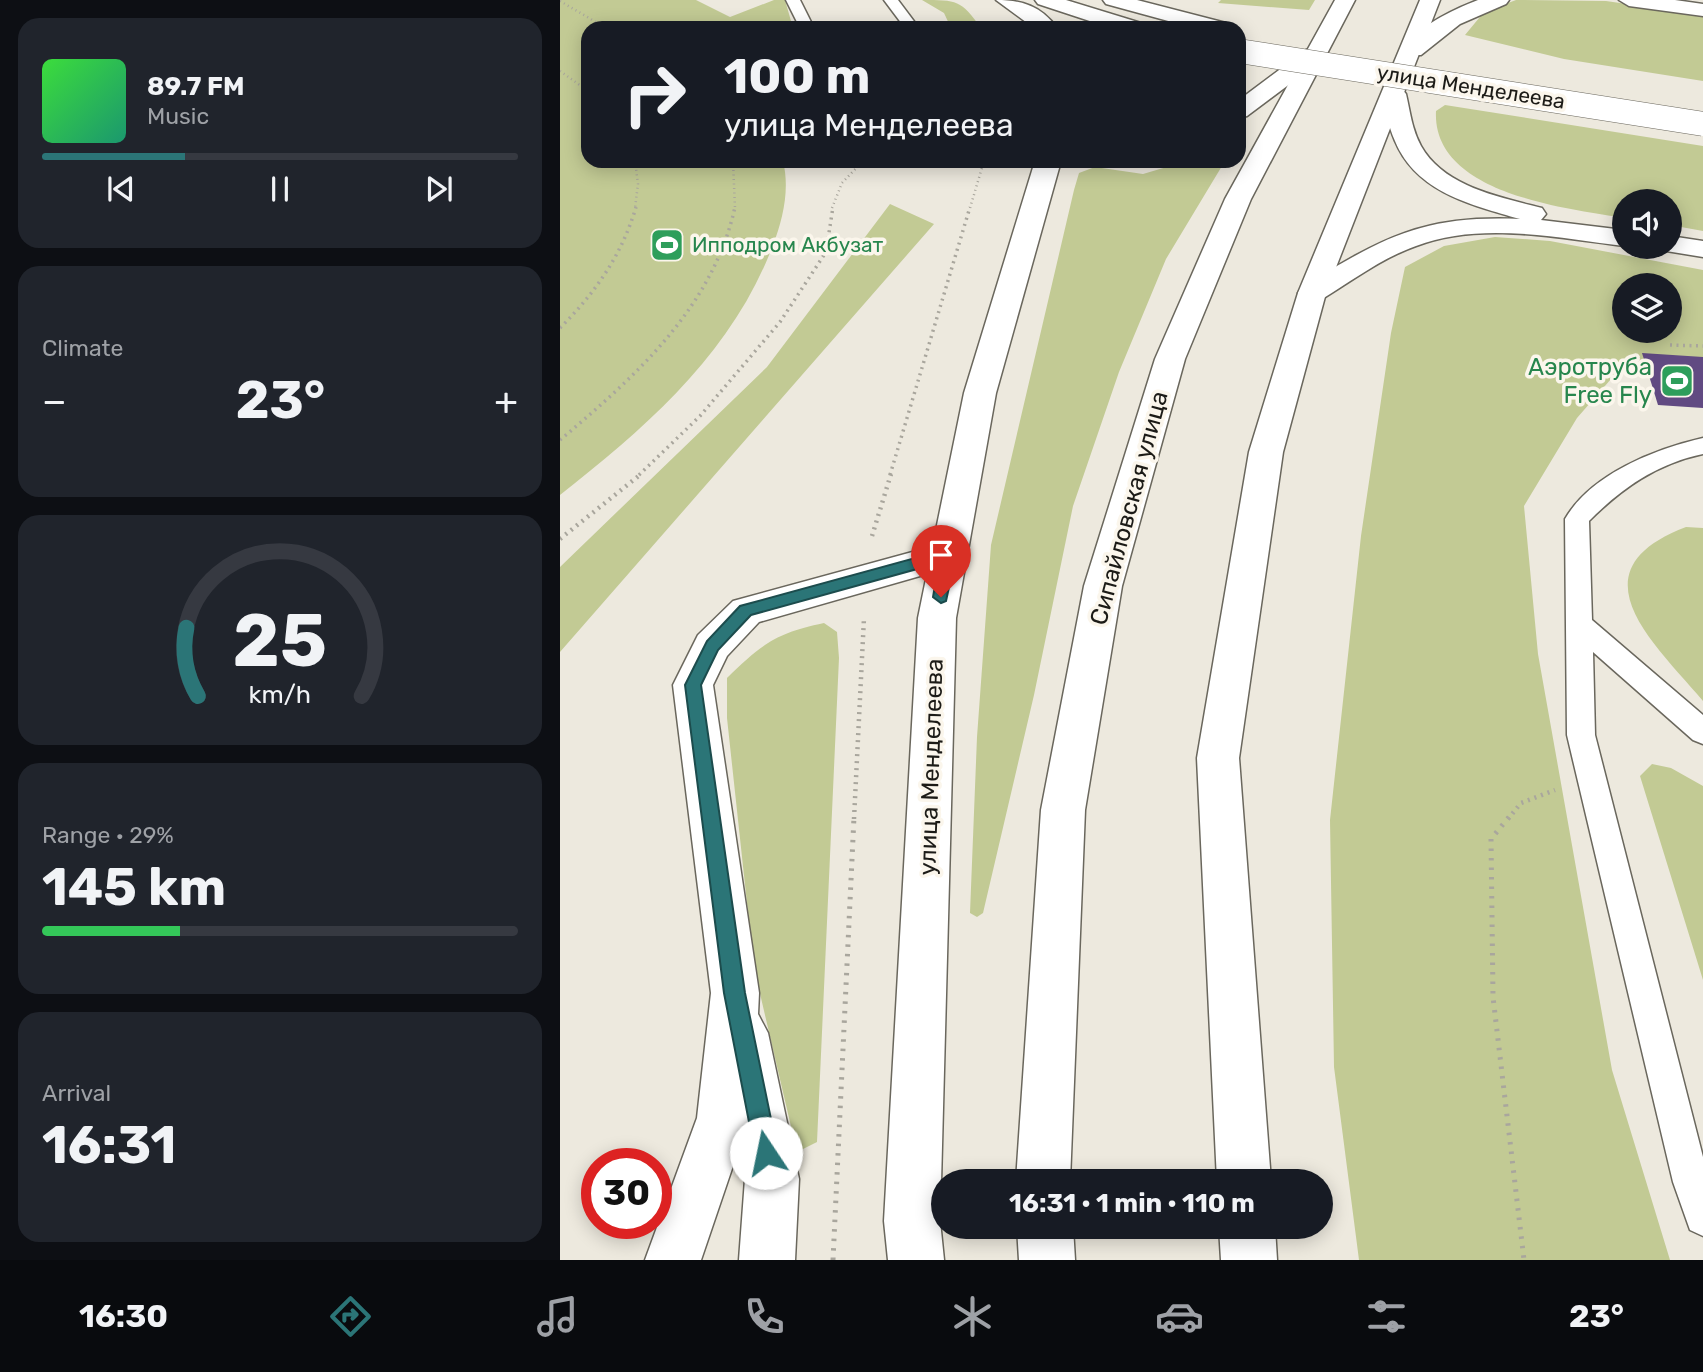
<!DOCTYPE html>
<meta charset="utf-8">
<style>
:root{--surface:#171b24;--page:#20242c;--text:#f1f3f6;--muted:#9ea1a6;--line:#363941;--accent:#2b7577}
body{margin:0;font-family:Rubik,sans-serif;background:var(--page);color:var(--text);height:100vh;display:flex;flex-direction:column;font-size:26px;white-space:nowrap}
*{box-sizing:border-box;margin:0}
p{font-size:23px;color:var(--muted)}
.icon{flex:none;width:38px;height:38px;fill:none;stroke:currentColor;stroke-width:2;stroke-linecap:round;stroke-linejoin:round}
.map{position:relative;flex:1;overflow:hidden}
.details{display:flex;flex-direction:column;gap:18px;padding:18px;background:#0d0f14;width:560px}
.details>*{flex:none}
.hud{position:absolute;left:21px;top:21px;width:665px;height:147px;border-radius:21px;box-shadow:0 4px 18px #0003;background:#171b24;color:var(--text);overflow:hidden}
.controls{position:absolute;left:1052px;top:189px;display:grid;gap:14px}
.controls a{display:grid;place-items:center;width:70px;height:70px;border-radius:50%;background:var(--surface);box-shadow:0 4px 18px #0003;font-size:35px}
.speed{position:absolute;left:21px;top:1148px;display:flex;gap:14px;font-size:35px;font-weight:700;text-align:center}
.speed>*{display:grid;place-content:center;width:91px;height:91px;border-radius:50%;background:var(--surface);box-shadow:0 4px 18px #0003;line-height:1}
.speed .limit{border:10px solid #d22;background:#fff;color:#111}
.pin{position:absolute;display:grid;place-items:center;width:60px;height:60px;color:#fff;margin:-72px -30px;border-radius:50% 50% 50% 0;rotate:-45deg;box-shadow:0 0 7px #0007}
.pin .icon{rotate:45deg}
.me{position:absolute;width:77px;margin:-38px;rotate:349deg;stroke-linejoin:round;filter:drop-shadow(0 0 5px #0008)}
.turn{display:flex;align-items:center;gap:24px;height:147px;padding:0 28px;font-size:32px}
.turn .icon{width:91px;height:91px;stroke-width:2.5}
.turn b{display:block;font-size:49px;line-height:60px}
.big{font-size:52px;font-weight:700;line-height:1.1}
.details .tile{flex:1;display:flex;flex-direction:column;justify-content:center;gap:10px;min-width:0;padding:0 24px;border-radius:21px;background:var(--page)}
.details .dial{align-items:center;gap:0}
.dial svg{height:182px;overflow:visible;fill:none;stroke:var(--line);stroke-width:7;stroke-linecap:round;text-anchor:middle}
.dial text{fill:var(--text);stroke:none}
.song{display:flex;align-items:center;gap:21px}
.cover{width:84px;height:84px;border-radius:10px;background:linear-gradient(135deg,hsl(120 70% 55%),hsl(160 70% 35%))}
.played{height:7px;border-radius:4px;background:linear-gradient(90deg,var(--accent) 30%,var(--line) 30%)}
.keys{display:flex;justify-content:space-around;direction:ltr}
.heat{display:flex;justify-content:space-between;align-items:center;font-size:38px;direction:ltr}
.charge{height:10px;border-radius:5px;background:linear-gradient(90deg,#34c759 29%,var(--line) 0)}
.trip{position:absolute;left:371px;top:1169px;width:402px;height:70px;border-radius:35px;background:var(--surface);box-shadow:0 4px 18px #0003;font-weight:700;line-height:70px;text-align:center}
.tab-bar{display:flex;height:112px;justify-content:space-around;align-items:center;background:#090b0e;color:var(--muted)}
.tab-bar .icon{width:49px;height:49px}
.tab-bar .current{color:var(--accent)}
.tab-bar b{font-size:32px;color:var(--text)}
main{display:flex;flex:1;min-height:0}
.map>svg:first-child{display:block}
.green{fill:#c2ca94;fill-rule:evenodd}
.building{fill:#614a82}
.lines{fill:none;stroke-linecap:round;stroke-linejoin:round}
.lane-casing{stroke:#6a675d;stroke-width:3}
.street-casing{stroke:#6a675d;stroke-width:3}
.secondary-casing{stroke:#6a675d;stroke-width:3}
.primary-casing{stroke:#6a675d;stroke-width:3}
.path-far3{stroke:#a9a69d;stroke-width:2.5;stroke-dasharray:1 3.5;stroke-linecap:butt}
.path-far2{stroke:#a9a69d;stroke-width:3.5;stroke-dasharray:2 4.5;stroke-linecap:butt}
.path-far1{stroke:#a9a69d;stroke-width:4.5;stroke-dasharray:2 5;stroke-linecap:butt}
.path{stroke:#a9a69d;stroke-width:5;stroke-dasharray:2.5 7;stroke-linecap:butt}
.lane{fill:#fff;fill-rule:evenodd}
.street{fill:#fff;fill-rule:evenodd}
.secondary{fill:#fff;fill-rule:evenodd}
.primary{fill:#fff;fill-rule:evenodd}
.secondary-bridge-casing{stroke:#6a675d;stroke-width:25;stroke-linecap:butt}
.secondary-bridge{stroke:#fff;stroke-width:24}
.route{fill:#2b7577;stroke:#1c4c4d;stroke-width:2}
.labels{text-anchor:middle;stroke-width:7;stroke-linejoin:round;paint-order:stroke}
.far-street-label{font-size:21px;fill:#1c1b17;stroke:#fbf6ec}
.far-leisure-label{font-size:21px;fill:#27864d;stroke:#fbf6ec;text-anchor:start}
.leisure-label{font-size:24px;fill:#27864d;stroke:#fbf6ec;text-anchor:end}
.street-label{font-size:24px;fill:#1c1b17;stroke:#fbf6ec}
</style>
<main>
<section class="details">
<div class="tile">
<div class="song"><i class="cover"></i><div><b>89.7 FM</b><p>Music</p></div></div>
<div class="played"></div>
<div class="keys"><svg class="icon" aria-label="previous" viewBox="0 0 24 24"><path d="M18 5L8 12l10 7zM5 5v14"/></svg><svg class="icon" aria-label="pause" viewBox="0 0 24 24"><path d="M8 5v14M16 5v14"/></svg><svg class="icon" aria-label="next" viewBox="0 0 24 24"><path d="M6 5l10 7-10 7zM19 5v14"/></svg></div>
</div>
<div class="tile"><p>Climate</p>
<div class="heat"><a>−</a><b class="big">23°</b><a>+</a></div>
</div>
<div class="tile dial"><svg viewBox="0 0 100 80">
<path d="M14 69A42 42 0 1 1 86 69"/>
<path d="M14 69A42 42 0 0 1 9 39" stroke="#2b7577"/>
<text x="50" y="56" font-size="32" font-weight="700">25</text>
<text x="50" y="72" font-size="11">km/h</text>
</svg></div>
<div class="tile"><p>Range · 29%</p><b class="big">145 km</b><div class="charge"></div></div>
<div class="tile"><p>Arrival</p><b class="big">16:31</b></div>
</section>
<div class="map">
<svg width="1143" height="1260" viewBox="0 0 1143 1260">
<rect width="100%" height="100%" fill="#ede9de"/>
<path class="green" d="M0 0H136L170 17 214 0H225L233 28H28V161H223C230 189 223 219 213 245 173 352 87 427 0 495Z
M362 0C397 0 401 0 421 28H391L384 13Z
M661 0H755L749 10 658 3Z
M956 0 1046 1 1143 15V81L1004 59 905 35 924 12Z
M885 105 1143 146V231L1110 225V201H1064V218C1003 208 872 193 876 111Z
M627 161H665L606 259 559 372 513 506 474 695 423 913 417 917 410 913 417 737 431 545 514 190 519 173 535 167 583 174Z
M330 204 374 224 0 652V567L207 367Z
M935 237 990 241 1143 270V375L1058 371 1017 418 964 506 978 654 1052 1070 1110 1260H799L774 1067 770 820 801 536 831 333 845 267 884 246ZM1064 285H1110V331H1064Z
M1126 527 1143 528V701C1095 644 1010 571 1126 527Z
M264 623 277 632 279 658 257 1142 237 1152 194 968 167 718V678C202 644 216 633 264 623Z
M1092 764 1111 768 1143 786V980L1080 776Z"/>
<path class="building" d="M1082 353 1143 357V408L1098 405Z"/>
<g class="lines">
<defs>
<path id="lane" d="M226 0H240L254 28H240Z
M324 0H338L359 28H345Z
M1143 438V454C1096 464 1062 488 1029 521L1032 620 1143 715V744L1133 740 1033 652 1035 735 1143 1157V1236L1130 1230 1113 1182 1007 735 1005 519C1031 474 1095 449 1143 438Z"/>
<path id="street" d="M389 542 402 546 407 555 402 564 199 622 167 656 153 685 199 993 198 1014 208 1033 239 1179 235 1260H179L185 1179 179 1148 141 1260H85L137 1118 151 993 113 685 138 635 173 601Z"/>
<path id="secondary" d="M436 0C462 0 481 6 497 28H474Z
M475 0H506L581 23 584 28H551L478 4Z
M543 0H577L666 23 669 28H634L546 4Z
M918 0H949L946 4 900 24 861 55H845L842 50C858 26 892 10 918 0Z
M1059 0H1115L1143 4V16L1069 6Z
M754 48 762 50 765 55 762 60 687 116 679 118V100L746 50Z
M834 87 842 89 846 94C850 111 852 130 861 146 884 187 940 197 982 208L986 214 981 220 1064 230V246C998 238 920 221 856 246 822 258 793 280 762 299L752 302 742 299 738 293 742 287C823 238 861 215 960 219 911 205 856 192 835 141 828 126 826 110 822 94L826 89Z
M475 161H501L436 393 396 618 380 1221 384 1260H328L324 1221 358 618 404 393Z
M1110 236 1143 241V257L1100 250 1098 247H1110Z"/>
<path id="primary" d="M775 0H795L691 199 625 359 562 586 525 810 510 1181H456L481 810 524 586 595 359 665 199Z
M860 0H880L766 293 723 452 679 758 711 1181H657L637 758 689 452 738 293Z
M457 1227H513L515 1260H459Z
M659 1227H715L717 1260H661Z"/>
</defs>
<use href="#lane" class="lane-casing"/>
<use href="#street" class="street-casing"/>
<use href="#secondary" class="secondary-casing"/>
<use href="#primary" class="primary-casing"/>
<path class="path-far3" d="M0 1 46 28
M0 71 28 91
M75 161 78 184 75 208
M173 161 175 208
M272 208 282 183 303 161
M410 208 424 161"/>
<path class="path-far2" d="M0 328C35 293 62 255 76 207
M1110 345 1143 346
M0 440C76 376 153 307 175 207
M79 475 140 416 220 322 266 252 273 207
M330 475 410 207"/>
<path class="path-far1" d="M312 536 331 474
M0 539 81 474
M294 819 304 618
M948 819 961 803 995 790"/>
<path class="path" d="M949 817 931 839 933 997 964 1260
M273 1260 294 817"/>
<use href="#lane" class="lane"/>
<use href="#street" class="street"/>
<use href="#secondary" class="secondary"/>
<use href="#primary" class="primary"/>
<defs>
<path id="secondary-bridge" d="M679 51 1143 124"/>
</defs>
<use href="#secondary-bridge" class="secondary-bridge-casing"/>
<use href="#secondary-bridge" class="secondary-bridge"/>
</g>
<path class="route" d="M388 549 396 555 386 601 381 603 373 597 379 563 191 615 158 650 141 685 185 993 218 1153 214 1161 206 1164 199 1161 195 1153 164 993 125 685 147 641 180 606Z"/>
<defs>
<symbol id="stadium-square" viewBox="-11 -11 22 22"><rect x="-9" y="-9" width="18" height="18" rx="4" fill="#2e9e5b" stroke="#fbf6ec"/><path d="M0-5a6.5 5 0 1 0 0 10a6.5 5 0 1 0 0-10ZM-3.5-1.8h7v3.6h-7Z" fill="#fff"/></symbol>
</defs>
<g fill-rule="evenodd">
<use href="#stadium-square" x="88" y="226" width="38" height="38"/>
<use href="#stadium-square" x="1098" y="362" width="38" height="38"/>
</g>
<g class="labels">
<g class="far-street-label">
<text transform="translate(911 87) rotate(9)" y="7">улица Менделеева</text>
</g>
<g class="far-leisure-label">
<text x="132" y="252">Ипподром Акбузат</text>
</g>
<g class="leisure-label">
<text x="1092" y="375">Аэротруба<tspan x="1092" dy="28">Free Fly</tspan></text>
</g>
<g class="street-label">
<text transform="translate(569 508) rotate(-75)" y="8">Сипайловская улица</text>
<text transform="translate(371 767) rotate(-88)" y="8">улица Менделеева</text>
</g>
</g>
</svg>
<div class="controls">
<a><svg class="icon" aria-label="sound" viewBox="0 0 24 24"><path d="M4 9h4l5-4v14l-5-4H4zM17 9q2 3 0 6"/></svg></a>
<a><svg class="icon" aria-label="layers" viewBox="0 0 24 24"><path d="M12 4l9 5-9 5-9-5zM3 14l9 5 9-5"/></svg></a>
</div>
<div class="speed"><div class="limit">30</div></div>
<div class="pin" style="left:381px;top:597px;background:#d93025"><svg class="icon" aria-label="arrive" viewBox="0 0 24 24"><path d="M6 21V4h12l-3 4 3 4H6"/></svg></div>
<svg class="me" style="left:206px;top:1153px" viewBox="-20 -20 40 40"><circle r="19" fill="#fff"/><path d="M0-13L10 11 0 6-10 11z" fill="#2b7577"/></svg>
<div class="trip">16:31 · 1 min · 110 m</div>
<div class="hud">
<div class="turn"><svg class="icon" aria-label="right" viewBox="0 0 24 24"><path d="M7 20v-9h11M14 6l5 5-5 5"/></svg><div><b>100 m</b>улица Менделеева</div></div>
</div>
</div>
</main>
<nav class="tab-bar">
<b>16:30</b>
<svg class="icon current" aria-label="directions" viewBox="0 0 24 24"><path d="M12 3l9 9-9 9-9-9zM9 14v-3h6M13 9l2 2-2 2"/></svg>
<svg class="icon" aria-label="music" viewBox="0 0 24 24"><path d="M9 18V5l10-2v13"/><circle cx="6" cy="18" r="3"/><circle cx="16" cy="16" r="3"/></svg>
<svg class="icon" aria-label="phone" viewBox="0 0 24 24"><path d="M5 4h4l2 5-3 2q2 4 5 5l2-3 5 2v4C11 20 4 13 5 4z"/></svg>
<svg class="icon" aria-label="climate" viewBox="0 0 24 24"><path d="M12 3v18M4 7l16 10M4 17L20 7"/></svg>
<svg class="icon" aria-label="car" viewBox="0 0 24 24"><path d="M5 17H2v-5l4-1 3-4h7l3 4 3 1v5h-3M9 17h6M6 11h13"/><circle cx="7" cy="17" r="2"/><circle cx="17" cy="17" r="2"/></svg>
<svg class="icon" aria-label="filters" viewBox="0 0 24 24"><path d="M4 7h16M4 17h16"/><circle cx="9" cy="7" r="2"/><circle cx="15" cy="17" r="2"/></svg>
<b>23°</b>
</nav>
